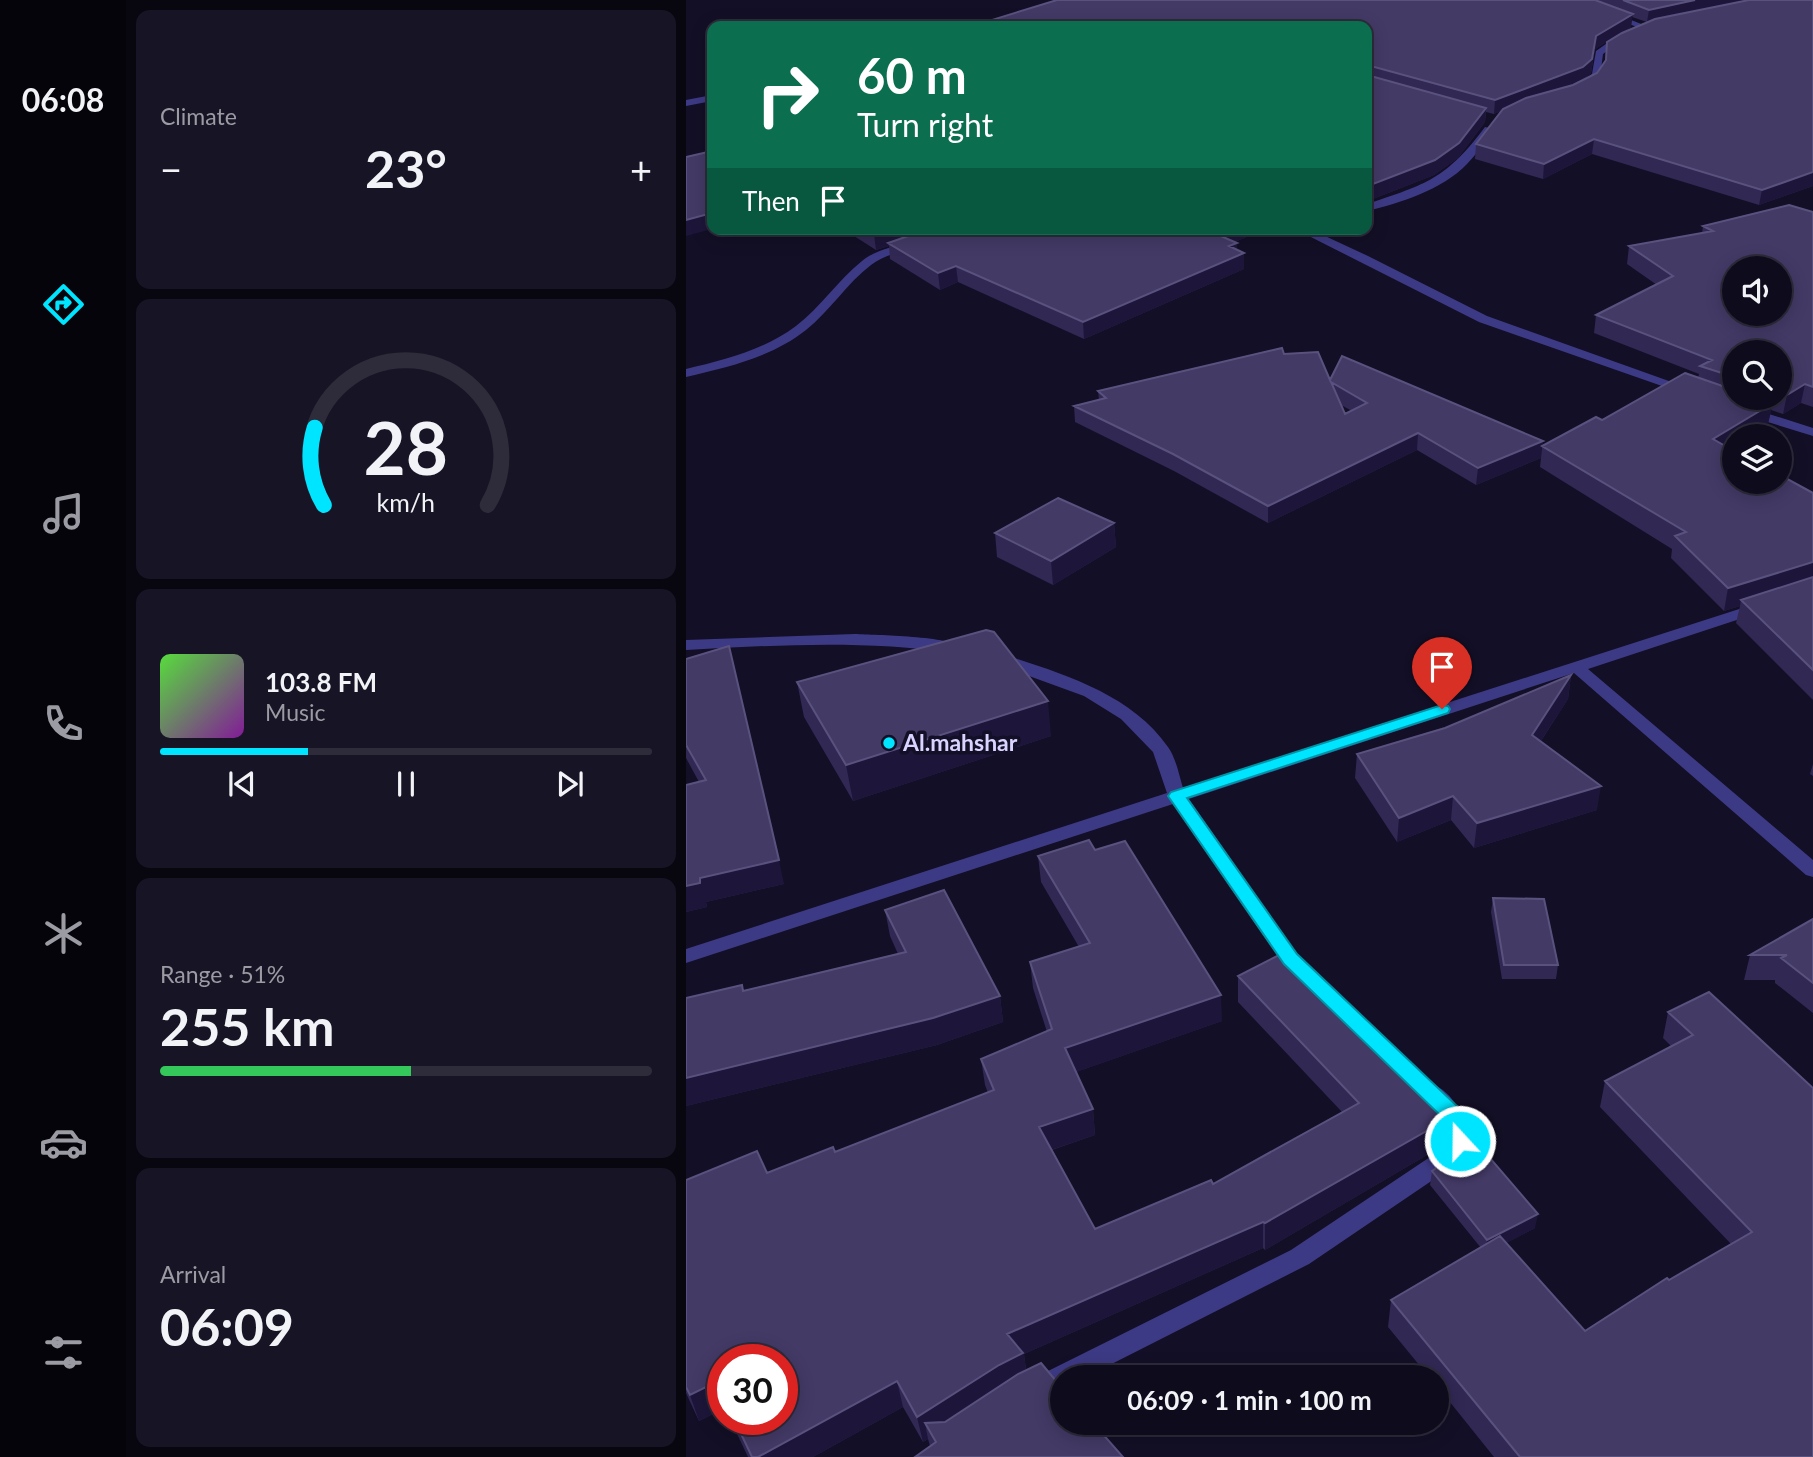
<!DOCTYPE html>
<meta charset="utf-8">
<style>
:root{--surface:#0e0b1c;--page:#171425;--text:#f1f3f6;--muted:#9b9ba3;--line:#2e2b3b;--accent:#00e5ff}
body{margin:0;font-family:Lato,sans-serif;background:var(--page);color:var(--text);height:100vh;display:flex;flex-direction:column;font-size:26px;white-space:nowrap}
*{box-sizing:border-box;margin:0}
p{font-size:23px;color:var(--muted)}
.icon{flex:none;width:38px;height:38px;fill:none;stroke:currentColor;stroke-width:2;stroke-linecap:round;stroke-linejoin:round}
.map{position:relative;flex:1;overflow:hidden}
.panel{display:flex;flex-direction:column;gap:10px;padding:10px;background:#08060f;width:560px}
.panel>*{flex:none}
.banner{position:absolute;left:21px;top:21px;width:665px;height:214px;border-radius:14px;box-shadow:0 4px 18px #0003,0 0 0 2px var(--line);background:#0b6e4f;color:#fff;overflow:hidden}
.tools{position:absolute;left:1036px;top:256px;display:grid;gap:14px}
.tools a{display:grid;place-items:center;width:70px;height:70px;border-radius:50%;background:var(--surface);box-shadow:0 4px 18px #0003,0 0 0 2px var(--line);font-size:35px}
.speed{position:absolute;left:21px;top:1344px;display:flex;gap:14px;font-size:35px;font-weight:700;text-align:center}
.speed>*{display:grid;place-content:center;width:91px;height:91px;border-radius:50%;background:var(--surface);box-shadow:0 4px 18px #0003,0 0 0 2px var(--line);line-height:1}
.speed .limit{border:10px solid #d22;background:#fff;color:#111}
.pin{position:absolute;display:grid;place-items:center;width:60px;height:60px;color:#fff;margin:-72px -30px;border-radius:50% 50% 50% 0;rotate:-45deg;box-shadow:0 0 7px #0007}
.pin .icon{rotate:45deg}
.me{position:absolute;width:77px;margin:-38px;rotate:339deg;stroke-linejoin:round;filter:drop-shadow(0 0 5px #0008)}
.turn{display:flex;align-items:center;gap:24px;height:147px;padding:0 35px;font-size:32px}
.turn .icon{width:91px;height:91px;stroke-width:2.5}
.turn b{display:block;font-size:49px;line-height:60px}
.then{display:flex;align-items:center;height:66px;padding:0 35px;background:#0003;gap:14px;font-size:26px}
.big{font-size:52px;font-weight:700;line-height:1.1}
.panel .card{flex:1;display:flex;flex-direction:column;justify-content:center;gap:10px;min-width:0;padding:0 24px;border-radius:14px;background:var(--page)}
.panel .dial{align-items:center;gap:0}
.dial svg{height:182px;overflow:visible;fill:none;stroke:var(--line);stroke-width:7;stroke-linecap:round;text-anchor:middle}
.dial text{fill:var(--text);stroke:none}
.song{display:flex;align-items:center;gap:21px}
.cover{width:84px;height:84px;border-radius:10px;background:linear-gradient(135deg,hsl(110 70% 55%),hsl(290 70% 35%))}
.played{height:7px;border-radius:4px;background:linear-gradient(90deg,var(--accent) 30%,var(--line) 30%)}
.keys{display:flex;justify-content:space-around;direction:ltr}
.heat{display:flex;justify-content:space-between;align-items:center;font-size:38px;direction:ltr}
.charge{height:10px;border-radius:5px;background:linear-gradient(90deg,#34c759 51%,var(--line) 0)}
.trip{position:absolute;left:364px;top:1365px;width:399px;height:70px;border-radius:35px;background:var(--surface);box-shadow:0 4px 18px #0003,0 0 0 2px var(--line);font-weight:700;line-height:70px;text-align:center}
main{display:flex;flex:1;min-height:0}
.dock{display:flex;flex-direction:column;width:126px;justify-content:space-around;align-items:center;background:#06040b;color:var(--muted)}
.dock .icon{width:49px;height:49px}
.dock .on{color:var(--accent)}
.dock b{font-size:32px;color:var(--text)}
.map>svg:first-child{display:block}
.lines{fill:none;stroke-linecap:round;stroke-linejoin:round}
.minor{fill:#3d3a85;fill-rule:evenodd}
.wall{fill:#312854;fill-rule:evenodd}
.shaded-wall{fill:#1d163a}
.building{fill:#433a66;stroke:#5a527e;stroke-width:2;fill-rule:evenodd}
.route{fill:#00e5ff;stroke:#0095a6;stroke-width:2}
.poi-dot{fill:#00e5ff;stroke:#130f26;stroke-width:2.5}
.labels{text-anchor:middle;stroke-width:7;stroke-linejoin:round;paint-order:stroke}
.poi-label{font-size:23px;font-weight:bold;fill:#d9d4ff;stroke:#130f26;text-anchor:start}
</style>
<main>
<nav class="dock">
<b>06:08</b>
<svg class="icon on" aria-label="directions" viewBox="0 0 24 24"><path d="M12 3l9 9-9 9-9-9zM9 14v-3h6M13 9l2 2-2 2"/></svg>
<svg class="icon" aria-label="music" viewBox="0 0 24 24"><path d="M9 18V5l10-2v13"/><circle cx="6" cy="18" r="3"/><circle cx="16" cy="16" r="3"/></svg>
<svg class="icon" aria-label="phone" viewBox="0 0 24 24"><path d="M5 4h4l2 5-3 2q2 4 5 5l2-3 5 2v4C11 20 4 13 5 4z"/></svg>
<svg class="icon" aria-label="climate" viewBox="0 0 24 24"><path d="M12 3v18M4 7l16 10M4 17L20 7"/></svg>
<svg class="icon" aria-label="car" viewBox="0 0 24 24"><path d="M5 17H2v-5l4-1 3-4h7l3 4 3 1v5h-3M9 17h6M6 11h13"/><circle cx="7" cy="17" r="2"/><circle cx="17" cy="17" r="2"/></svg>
<svg class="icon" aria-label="filters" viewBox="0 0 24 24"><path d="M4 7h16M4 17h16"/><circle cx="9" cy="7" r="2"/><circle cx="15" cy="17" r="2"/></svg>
</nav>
<section class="panel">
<div class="card"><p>Climate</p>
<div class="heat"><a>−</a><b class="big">23°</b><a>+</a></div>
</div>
<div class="card dial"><svg viewBox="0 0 100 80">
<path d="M14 69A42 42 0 1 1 86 69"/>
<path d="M14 69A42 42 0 0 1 10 35" stroke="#00e5ff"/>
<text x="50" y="56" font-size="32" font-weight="700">28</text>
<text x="50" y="72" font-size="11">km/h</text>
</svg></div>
<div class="card">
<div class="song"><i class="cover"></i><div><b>103.8 FM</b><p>Music</p></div></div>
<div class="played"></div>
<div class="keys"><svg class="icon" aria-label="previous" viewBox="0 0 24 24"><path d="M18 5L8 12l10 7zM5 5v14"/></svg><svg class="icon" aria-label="pause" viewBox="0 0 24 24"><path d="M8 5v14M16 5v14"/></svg><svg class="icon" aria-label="next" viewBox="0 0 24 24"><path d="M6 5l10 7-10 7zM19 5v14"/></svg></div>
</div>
<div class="card"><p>Range · 51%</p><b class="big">255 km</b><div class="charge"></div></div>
<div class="card"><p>Arrival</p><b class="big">06:09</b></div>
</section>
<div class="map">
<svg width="1127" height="1457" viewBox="0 0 1127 1457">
<rect width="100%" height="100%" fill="#130f26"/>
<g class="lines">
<path class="minor" d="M882 0H894L963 27 956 29Z
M937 32 944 34 917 54 914 77 897 90H891V86L906 74 910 51Z
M26 95V101L0 106V100Z
M799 127 808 129C799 141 791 154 781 164 756 190 714 203 681 211V204C741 184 760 179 799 127Z
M609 229H624L682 256 801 316 1008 390 1001 394 996 393 793 322Z
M226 242 232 245 230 247C215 252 198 255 185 265 161 283 144 311 120 330 86 357 42 367 0 377V369C38 360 78 350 110 326 135 307 152 280 176 261 189 250 209 246 226 242Z
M1061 407 1127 428V436L1056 414 1054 411Z
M1075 602 1081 604 1083 607 1081 610 902 669 1127 860V877L1120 875 888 673 503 799 611 954 625 969 622 974C610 978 605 972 597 964L487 804 0 963V949L481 793 467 752 435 719 398 696 307 663 305 659 307 655H319C377 674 445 694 482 747 490 758 493 775 497 788Z
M169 634C189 635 266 636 277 648L269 653C179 640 90 645 0 650V640Z
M744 1083C769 1092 778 1118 785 1141L766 1167 623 1264 400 1377H376V1389L349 1402 340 1398 336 1390 340 1382 605 1250 750 1153 762 1139 755 1117 733 1092 736 1086Z"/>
</g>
<path class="wall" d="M371 0H1127V186L1073 205 906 154 857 179 789 159 790 144 815 111 808 114 800 112 799 122 772 158 748 175 687 199 681 197V26H296V23ZM946 17 961 22 937 32 945 27ZM934 34 921 42 919 61 911 73 887 85 873 89 896 81 905 73 909 49Z
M1127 212V407L1115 403 1097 414 1085 410 1082 424 1043 448 1127 493V700L1050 623 1054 606 1038 611 985 558 986 549 854 467 855 458 790 485 731 450 582 523 488 471 389 422 388 406 413 400 412 391 598 354 644 380 857 445 1012 378 1013 374 908 333 910 315 971 285 941 264 943 246 1016 233 1017 226ZM1048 352H1094V397H1048ZM655 405 666 411 659 414Z
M157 229H578L549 242 551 243V250L558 253V269L398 339 272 282 254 290 204 259 203 246 190 250Z
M428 523 430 547 367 585 311 557 309 533Z
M0 659 98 884 20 902 21 907 0 912 13 782 0 758Z
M885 675 882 699 855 741 911 810 788 848 765 820 711 842 669 778 671 754 759 728Z
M111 682 365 736 167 801 118 717Z
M1127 764V776L1124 774Z
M409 850 536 1021 390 1072 407 1109 409 1135 366 1150 409 1229 527 1184 656 1112 552 1002V976L759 1138 748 1151 579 1250 577 1248 338 1354 340 1370 244 1446 242 1439 237 1442 217 1407 127 1457H62L44 1419H96L37 1360V1409L13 1421 0 1393V1180L81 1173 149 1152 302 1093 299 1085 295 1059 361 1032 347 988 344 962 393 947 355 882 352 856Z
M807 898 872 965 870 979H816L805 912Z
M199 910 314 996 317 1022 251 1045 0 1106V998L57 991 212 954 204 936Z
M1127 919V1013L1089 983V980H1058L1064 955Z
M1023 992 1127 1457H808L751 1386V1377H743L702 1327 705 1300 795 1248 744 1185 746 1171 849 1228 820 1243 899 1331 983 1280 1045 1244 914 1107 919 1081 985 1046 977 1038 982 1012Z"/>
<path class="shaded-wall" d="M1009 0H1067L961 22 963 10Z
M947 14 945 27 909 49 905 73 896 81 808 114 809 100 910 36Z
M800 108 799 122 772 158 748 175 687 199V184Z
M908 139 906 154 857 179 858 164Z
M1127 172V186L1073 205 1076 190Z
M26 213V229L0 236V220Z
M203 229H268L202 243 203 246 190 250 188 234Z
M542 229H578L531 250 530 234Z
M551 243V255L558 253V269L398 339 397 322 543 246Z
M270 266 272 282 254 290 252 273Z
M1119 384 1115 403 1097 414 1101 395Z
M1087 403 1082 424 1063 436H1048V445L1023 460 1027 439Z
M732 433 731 450 582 523V506Z
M857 441 855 458 790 485 792 468Z
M428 523 430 547 367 585 365 561Z
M1127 562V583L1055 600 1054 606 1038 611 1042 588Z
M885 675 882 699 843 759 846 735Z
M362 701 365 736 167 801 160 765Z
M915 786 911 810 788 848 791 823Z
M767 796 765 820 711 842 713 818Z
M93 860 98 884 20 902 21 907 0 912V886L14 878Z
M535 995 536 1021 382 1075 379 1048Z
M314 996 317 1022 251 1045 0 1106V1078Z
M407 1109 409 1135 356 1153 353 1127Z
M762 1112 759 1138 748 1151 579 1250V1223Z
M852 1214 849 1228 800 1254 801 1240Z
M577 1222V1248L338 1354 341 1379 247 1436 239 1423 242 1439 237 1442 231 1417 321 1334Z
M211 1381 217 1407 127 1457H72Z
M30 1382 37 1403V1409L13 1421 4 1395Z"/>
<path class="building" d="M371 0H909L947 14 910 36 906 59 897 67 809 100 681 65V26H309L296 23Z
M937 0H1009L963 10Z
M1063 0H1127V172L1076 190 908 139 858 164 790 144 817 109 840 98 887 85 911 73 920 60 921 42 936 33 969 19Z
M681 74V75L800 108 773 143 749 160 687 184 681 182Z
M26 151V213L0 220V157Z
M1103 205 1127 212V387L1119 384 1101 395 1094 393V352H1048V377L1014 366 1026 360 910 315 987 276 943 246 1027 231 1017 226ZM1048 268H1094V313H1048Z
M180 229H203L188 234Z
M249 229H542L530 234 551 243 543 246 558 253 397 322 270 266 252 273 202 243 228 234Z
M596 348 598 354 632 352 644 380 656 356 857 441 792 468 732 433 582 506 487 454 388 406 420 398 412 391ZM645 382 681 403 659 414Z
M999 373 1048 390V397H1071L1087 403 1027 439 1048 451V481H1094V475L1127 493V562L1042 588 989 536 1000 532 856 446 910 417 916 420Z
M372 498 428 523 365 561 309 533Z
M1127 577V670L1055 600Z
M300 630 308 632 362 701 160 765 111 682Z
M43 646 93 860 14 878V883L0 886V785L20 780 0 745V659Z
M885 675 846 735 915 786 791 823 767 796 713 818 671 754 759 728Z
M403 840 409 850 439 841 535 995 379 1048 407 1109 353 1127 409 1229 525 1180 527 1184 673 1103 552 976 605 949 759 1102 762 1112 751 1125 579 1223 577 1222 321 1334 337 1353 313 1365 231 1417 211 1381 72 1457H66L48 1419H96V1360H37V1397L30 1382 4 1395 0 1387V1180L71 1151 81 1173 147 1147 149 1152 308 1090 295 1059 366 1029 344 962 404 943 352 856Z
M258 890 314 996 247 1018 0 1078V998L56 985 57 991 220 952 199 910Z
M807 898 858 899 872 965H818Z
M1127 919V983L1095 958 1101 955H1064Z
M1023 992 1127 1088V1457H834L705 1300 814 1236 899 1331 981 1278 983 1280 1066 1232 919 1081 1007 1035 982 1012Z
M782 1138 789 1146 792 1144 852 1214 801 1240 746 1171 769 1155Z
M355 1363 376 1388V1423H407L437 1457H229L250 1442 239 1423 259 1422 332 1374Z"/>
<path class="route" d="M756 705 762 706 764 709 762 713 501 798 611 954 772 1107 784 1141 781 1147 774 1149 766 1147 756 1117 598 964 482 796 485 792Z"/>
<circle class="poi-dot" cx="203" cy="743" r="7"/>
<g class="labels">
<g class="poi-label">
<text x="217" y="751">Al.mahshar</text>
</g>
</g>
</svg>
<div class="tools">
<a><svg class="icon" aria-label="sound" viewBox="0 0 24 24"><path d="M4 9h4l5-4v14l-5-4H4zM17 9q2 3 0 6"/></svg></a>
<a><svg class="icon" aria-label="search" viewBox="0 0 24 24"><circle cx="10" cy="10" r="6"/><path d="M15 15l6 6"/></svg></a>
<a><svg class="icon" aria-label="layers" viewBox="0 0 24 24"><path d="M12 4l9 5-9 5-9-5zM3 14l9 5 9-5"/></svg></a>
</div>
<div class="speed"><div class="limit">30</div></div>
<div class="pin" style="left:756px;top:709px;background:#d93025"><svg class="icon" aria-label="arrive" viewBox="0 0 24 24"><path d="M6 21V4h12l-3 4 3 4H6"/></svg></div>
<svg class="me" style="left:774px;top:1141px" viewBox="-20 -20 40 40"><circle r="17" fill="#00e5ff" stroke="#fff" stroke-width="3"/><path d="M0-11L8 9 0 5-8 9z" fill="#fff"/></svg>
<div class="trip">06:09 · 1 min · 100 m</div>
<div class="banner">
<div class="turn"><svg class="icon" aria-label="right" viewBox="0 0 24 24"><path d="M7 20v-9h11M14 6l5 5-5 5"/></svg><div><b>60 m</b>Turn right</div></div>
<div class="then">Then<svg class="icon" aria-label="arrive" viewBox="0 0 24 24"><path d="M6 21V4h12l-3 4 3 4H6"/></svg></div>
</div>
</div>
</main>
